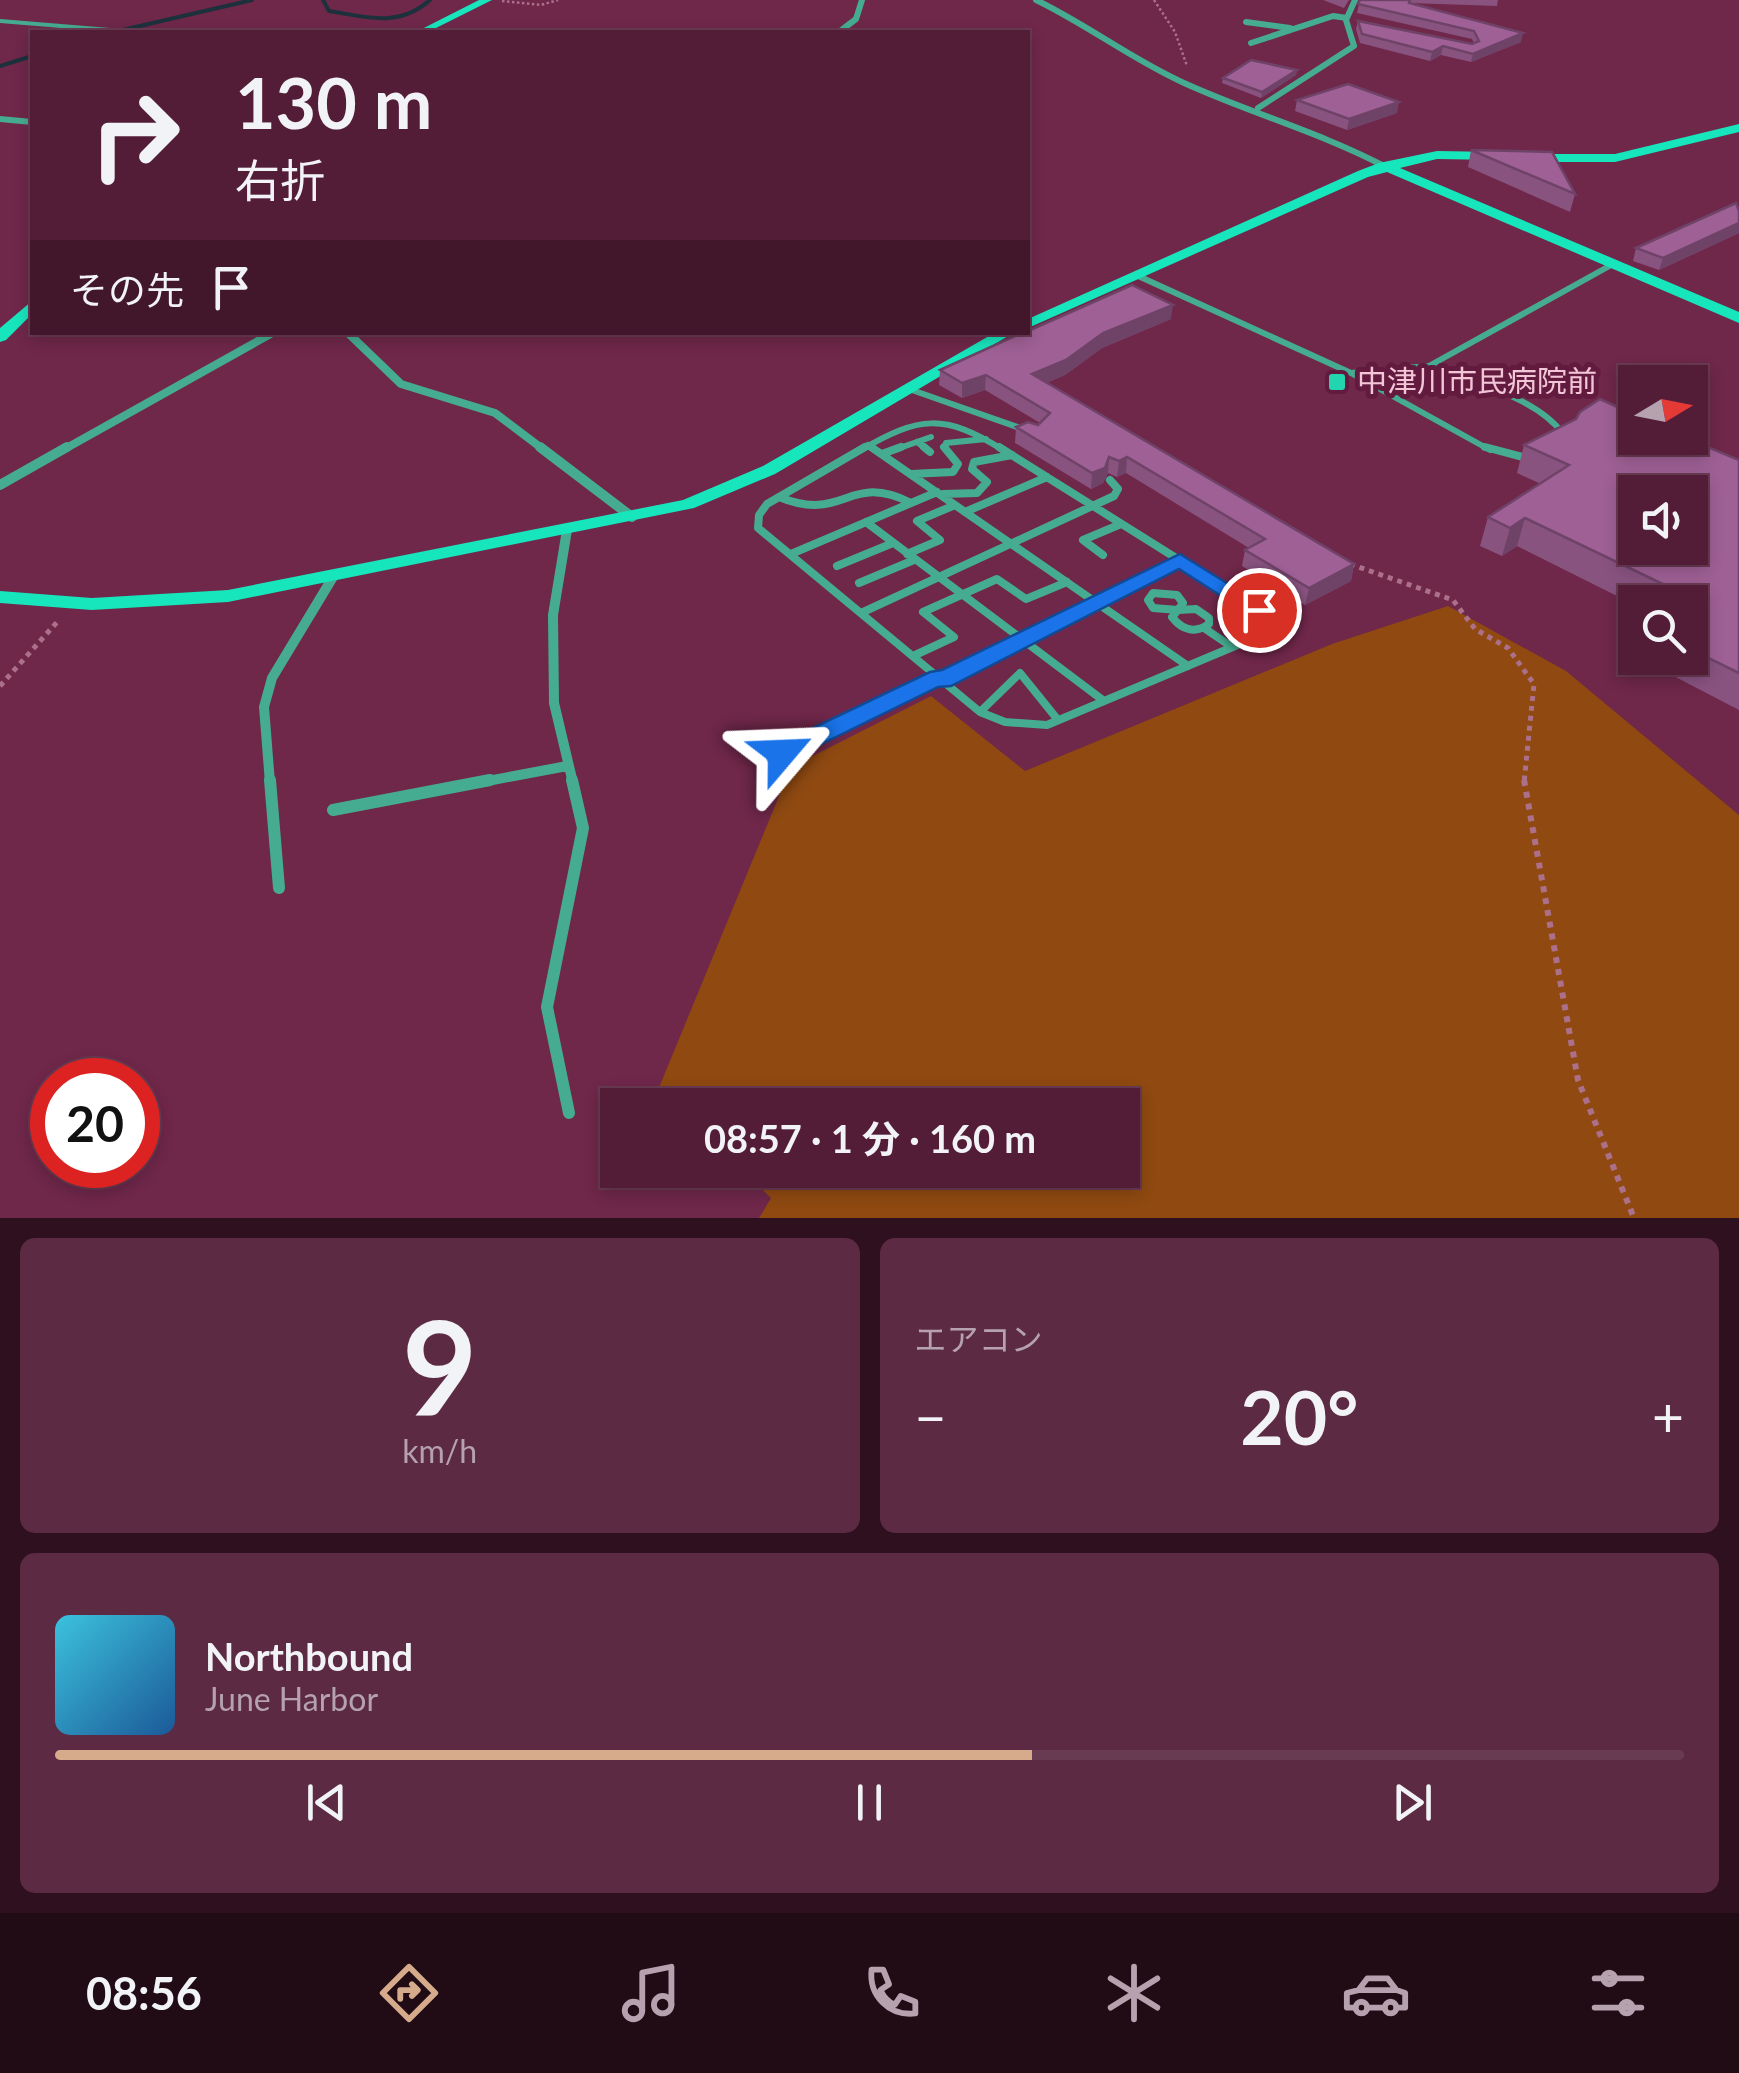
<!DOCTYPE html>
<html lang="ja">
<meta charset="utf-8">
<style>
:root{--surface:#531d38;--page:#5c2a43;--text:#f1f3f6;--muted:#b5a2ae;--line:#693b53;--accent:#d6ab8b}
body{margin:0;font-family:Lato,"Noto Sans JP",sans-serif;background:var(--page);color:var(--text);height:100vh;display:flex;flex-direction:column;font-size:38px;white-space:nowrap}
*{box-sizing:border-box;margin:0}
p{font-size:32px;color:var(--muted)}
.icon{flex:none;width:55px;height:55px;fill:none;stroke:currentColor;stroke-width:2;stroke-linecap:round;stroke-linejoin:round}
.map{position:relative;height:1218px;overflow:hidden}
.panel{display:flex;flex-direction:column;gap:20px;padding:20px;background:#2e101f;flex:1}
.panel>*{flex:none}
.guide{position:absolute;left:30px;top:30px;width:1000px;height:305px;border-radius:0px;box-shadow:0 5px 15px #0003,0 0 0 2px var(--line);background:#531d38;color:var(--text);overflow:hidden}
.needle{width:65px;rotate:80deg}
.fabs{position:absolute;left:1618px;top:365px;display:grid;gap:20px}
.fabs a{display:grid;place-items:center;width:90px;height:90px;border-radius:0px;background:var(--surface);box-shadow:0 5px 15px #0003,0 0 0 2px var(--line);font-size:50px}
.speed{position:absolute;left:30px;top:1058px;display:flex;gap:20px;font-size:50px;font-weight:700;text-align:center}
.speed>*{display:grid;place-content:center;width:130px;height:130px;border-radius:50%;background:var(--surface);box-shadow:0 5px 15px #0003,0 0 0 2px var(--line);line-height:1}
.speed .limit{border:15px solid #d22;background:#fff;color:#111}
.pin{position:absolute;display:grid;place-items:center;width:85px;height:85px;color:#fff;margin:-42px;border:5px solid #fff;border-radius:50%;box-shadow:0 2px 10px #0007}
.me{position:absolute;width:110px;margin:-55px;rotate:64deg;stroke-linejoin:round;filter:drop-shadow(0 0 8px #0008)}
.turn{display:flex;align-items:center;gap:35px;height:210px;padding:0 40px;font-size:45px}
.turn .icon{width:130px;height:130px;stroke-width:2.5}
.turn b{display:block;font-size:70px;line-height:85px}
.then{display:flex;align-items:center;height:95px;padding:0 40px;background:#0003;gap:20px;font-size:38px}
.big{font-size:75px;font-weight:700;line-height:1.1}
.panel .tile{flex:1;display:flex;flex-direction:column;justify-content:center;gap:15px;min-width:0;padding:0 35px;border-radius:15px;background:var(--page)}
.panel .dial{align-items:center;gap:0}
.dial b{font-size:130px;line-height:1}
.song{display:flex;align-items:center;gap:30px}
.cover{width:120px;height:120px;border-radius:15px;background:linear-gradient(135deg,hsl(190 70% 55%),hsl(210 70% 35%))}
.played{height:10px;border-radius:5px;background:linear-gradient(90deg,var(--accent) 60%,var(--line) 60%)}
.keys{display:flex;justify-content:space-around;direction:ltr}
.heat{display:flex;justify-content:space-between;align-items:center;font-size:55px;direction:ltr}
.panel .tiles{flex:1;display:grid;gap:20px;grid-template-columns:1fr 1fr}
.tile:last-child{grid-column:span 2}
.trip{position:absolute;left:600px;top:1088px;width:540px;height:100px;border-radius:0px;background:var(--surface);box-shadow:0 5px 15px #0003,0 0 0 2px var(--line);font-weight:700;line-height:100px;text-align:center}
.menu{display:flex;height:160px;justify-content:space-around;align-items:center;background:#210c16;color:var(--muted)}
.menu .icon{width:70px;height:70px}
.menu .selected{color:var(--accent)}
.menu b{font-size:45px;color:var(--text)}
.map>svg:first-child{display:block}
.green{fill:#8f4911}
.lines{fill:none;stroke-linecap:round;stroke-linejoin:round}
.stream{stroke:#1c313c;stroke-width:4}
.path-far2{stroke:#ac708b;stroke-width:2.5;stroke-dasharray:2.5 2.5;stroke-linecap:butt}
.path-far1{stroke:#ac708b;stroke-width:5;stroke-dasharray:5 5;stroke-linecap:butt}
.path{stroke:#ac708b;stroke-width:6;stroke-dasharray:6 6;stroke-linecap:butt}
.lane-far2{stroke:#46ac91;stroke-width:4}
.lane-far1{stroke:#46ac91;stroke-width:6}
.lane{stroke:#46ac91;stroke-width:8}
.street-far3{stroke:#46ac91;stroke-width:6}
.street-far2{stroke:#46ac91;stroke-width:8}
.street-far1{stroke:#46ac91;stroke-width:10}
.street{stroke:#46ac91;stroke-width:12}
.secondary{fill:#17e5bc;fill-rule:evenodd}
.wall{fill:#895380}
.shaded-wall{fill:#6f4368}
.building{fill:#9f6095;stroke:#6f4368;stroke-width:2.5;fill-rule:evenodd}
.route{fill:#1a73e8;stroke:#114b97;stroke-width:2.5}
.poi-dot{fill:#23d5af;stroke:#621b3f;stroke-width:4}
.labels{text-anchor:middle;stroke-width:10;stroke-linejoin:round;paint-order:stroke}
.poi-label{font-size:30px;fill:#f3c6d7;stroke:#621b3f;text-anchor:start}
</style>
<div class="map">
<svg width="1739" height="1218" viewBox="0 0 1739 1218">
<rect width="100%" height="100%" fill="#6f274a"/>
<path class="green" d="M1448 606 1566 671 1739 815V1218H759L771 1198 742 1170H1122V1105H674L658 1090 791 767 931 696 1025 771 1332 644Z"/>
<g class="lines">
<path class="stream" d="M323 0 329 11C367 17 399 28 430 0
M114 32 252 0
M0 66 32 56"/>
<path class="path-far2" d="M1154 0 1175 32 1187 66
M502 1 541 5 558 0"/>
<path class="path-far1" d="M1350 564 1453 600 1475 629 1508 648 1534 684 1524 783
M0 686 58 621"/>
<path class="path" d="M1524 780 1578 1080 1634 1218"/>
<path class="lane-far2" d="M0 21 134 32"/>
<path class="lane-far1" d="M1136 275 1351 373 1490 450
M1429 366C1472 383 1536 396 1564 435
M1351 373 1429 366 1613 264
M909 389 1026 430
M917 442 927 450
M868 445 875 450
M861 450C919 416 944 413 1003 450
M894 450 931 437
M946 450V443L986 439"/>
<path class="lane" d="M865 447 767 504 759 515 758 528 980 712 1005 722 1047 725 1259 636 1263 624 1259 610 999 447
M871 447 1188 666
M924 447 930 452
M1485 447 1526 458
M882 454 901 447
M911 474 953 472 958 464 944 447
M943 494 977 493 987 482 972 469 974 462 1012 455
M779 497C845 524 848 471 911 503
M965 512 1047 477
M866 522 1104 701
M791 554 937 492
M907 554 940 540 917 521 955 505
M1103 555 1083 540 1121 524
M837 566 893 543
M859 583 914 560
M1153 593 1177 595 1183 603 1178 610 1153 608 1148 600Z
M1196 609 1209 618V624C1195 634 1182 630 1172 617L1178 610Z
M861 613 1114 496 1118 489 1110 480
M1204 628 1232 647
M913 656 954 637 923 612 997 579 1026 599 1067 582
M942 680 1180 560
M980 712 1020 673 1058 720
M782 753 938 677"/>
<path class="street-far3" d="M1036 0C1088 25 1131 59 1184 83 1250 113 1319 132 1384 166
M1246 22 1290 28
M839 32 856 19 862 0
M1251 43 1333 16 1347 18
M1258 108 1354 46 1346 20 1355 0
M0 119 32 122"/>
<path class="street-far2" d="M347 332 401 384 495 413 544 450
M63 450 274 332"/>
<path class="street-far1" d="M540 447 632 517
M0 485 67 447
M567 530 553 615 554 703 573 783
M270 783 264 707 272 678 333 577
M477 783 567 766"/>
<path class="street" d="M270 780 279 888
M333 810 490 780
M569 1113 547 1007 583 828 572 780"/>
<path class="secondary" d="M479 0H492L428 32H416Z
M1739 124V132L1615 162H1530L1524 158 1530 154H1615Z
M1437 151 1496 152 1502 156 1496 160 1437 159 1400 168 1739 312V323L1387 172 1368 177 1028 328V319L1358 171 1379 163Z
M32 301V314L6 340 0 342V328Z
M996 332H1015L775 474 694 508 228 602 92 610 0 603V591L92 598 228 590 683 500 763 466Z"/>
</g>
<path class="wall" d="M1323 0H1349L1344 8Z
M1360 0H1498L1497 6 1409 3 1521 42 1471 62 1441 55 1430 61 1360 43 1356 29 1358 21 1472 44 1474 43 1472 39 1357 13Z
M1297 70 1296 75 1261 98 1222 83 1223 78Z
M1297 100 1397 113 1347 130 1295 111Z
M1471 150 1575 194 1570 212 1468 167Z
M1739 211V233L1659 270 1633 261 1636 248Z
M1171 319 1102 348 1065 375 1046 383 1354 564 1351 581 1305 605 1242 566 1245 550 1249 548 1126 473 1117 477 1108 473 1103 483 1091 489 1015 443 1016 427 1038 425 1040 423 985 390 962 398 939 385 940 370Z
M1524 445 1739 460V710L1639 658H1690V602H1635V605L1517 546 1502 556 1480 546 1488 517 1541 484 1517 473Z"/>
<path class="shaded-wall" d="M1523 33 1521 42 1471 62 1473 54Z
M1443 46 1441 55 1430 61 1432 52Z
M1297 70 1296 75 1261 98 1262 92Z
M1399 102 1397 113 1347 130 1349 119Z
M1739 223V233L1659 270 1663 258Z
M1173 305 1171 319 1102 348 1065 375 1031 389 1032 374 1103 333Z
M986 375 985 390 962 398V383Z
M1109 457 1108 473 1103 483 1091 489 1092 473Z
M1127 457 1126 473 1117 477 1119 461Z
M1525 518 1517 546 1502 556 1510 528Z
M1354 564 1351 581 1305 605 1309 588Z"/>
<path class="building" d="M1360 0H1410L1409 3 1523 33 1473 54 1443 46 1432 52 1362 34 1358 21 1472 44 1479 41 1474 31 1358 4Z
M1251 60 1297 70 1262 92 1223 78Z
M1348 84 1399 102 1349 119 1297 100Z
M1471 150 1552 152 1575 194Z
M1736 203 1739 211V223L1663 258 1636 248Z
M1132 285 1173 305 1103 333 1066 360 1032 374 1354 564 1309 588 1245 550 1265 539 1127 457 1119 461 1109 457 1105 468 1092 473 1016 427 1028 422 1038 425 1050 413 986 375 962 383 940 370 1024 332H1028V331Z
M1600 399 1635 415V438H1686L1739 460V673L1690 649V602H1683L1690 597 1525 518 1510 528 1488 517 1569 465 1524 445 1576 419 1580 412ZM1635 492H1690V548H1635Z"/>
<path class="route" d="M1180 554 1270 610 1259 617 1251 615 1179 569 951 686 938 687 791 759H773L769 753 773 747 930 672 942 670Z"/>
<rect class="poi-dot" x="1327" y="372" width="20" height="20" rx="5"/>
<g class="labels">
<g class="poi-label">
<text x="1357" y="392">中津川市民病院前</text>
</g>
</g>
</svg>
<div class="fabs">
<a><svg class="needle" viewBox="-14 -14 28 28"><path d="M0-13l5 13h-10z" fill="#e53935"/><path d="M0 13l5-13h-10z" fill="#b5a2ae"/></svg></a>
<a><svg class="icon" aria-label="sound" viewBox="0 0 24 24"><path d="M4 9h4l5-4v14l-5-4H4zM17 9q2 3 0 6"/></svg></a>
<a><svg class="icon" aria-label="search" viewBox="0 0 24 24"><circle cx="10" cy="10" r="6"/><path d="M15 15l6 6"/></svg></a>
</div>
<div class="speed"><div class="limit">20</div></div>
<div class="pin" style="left:1259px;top:610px;background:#d93025"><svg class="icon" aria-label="arrive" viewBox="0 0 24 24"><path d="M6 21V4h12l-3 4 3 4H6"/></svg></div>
<svg class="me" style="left:782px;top:753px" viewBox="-20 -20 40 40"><path d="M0-17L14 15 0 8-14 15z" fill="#1a73e8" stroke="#fff" stroke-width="4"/></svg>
<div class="trip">08:57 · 1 分 · 160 m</div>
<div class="guide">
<div class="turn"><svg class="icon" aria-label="right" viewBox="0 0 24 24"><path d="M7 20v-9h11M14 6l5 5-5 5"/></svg><div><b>130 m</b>右折</div></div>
<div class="then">その先<svg class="icon" aria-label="arrive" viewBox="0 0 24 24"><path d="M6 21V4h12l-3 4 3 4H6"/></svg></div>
</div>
</div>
<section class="panel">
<div class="tiles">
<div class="tile dial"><b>9</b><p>km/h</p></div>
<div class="tile"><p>エアコン</p>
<div class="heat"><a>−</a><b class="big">20°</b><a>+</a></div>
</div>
<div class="tile">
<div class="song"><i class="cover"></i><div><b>Northbound</b><p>June Harbor</p></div></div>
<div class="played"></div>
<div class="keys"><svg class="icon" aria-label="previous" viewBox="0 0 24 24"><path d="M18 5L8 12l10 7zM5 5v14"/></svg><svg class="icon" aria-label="pause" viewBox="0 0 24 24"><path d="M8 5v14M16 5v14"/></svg><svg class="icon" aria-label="next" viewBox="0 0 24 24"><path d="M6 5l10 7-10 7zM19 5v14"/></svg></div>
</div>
</div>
</section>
<nav class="menu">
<b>08:56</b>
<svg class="icon selected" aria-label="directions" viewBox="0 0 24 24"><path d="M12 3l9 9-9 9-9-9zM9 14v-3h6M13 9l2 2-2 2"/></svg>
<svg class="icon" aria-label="music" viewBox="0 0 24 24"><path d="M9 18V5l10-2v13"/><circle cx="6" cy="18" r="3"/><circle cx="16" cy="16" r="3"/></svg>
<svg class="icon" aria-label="phone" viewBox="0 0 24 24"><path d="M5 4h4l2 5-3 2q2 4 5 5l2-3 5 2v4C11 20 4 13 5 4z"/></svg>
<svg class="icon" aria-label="climate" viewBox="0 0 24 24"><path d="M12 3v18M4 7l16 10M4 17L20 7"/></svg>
<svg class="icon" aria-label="car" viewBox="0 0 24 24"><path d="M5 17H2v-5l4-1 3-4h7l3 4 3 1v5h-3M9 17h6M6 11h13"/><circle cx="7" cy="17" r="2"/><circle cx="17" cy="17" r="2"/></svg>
<svg class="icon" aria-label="filters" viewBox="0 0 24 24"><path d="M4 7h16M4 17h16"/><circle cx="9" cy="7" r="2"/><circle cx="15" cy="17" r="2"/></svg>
</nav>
